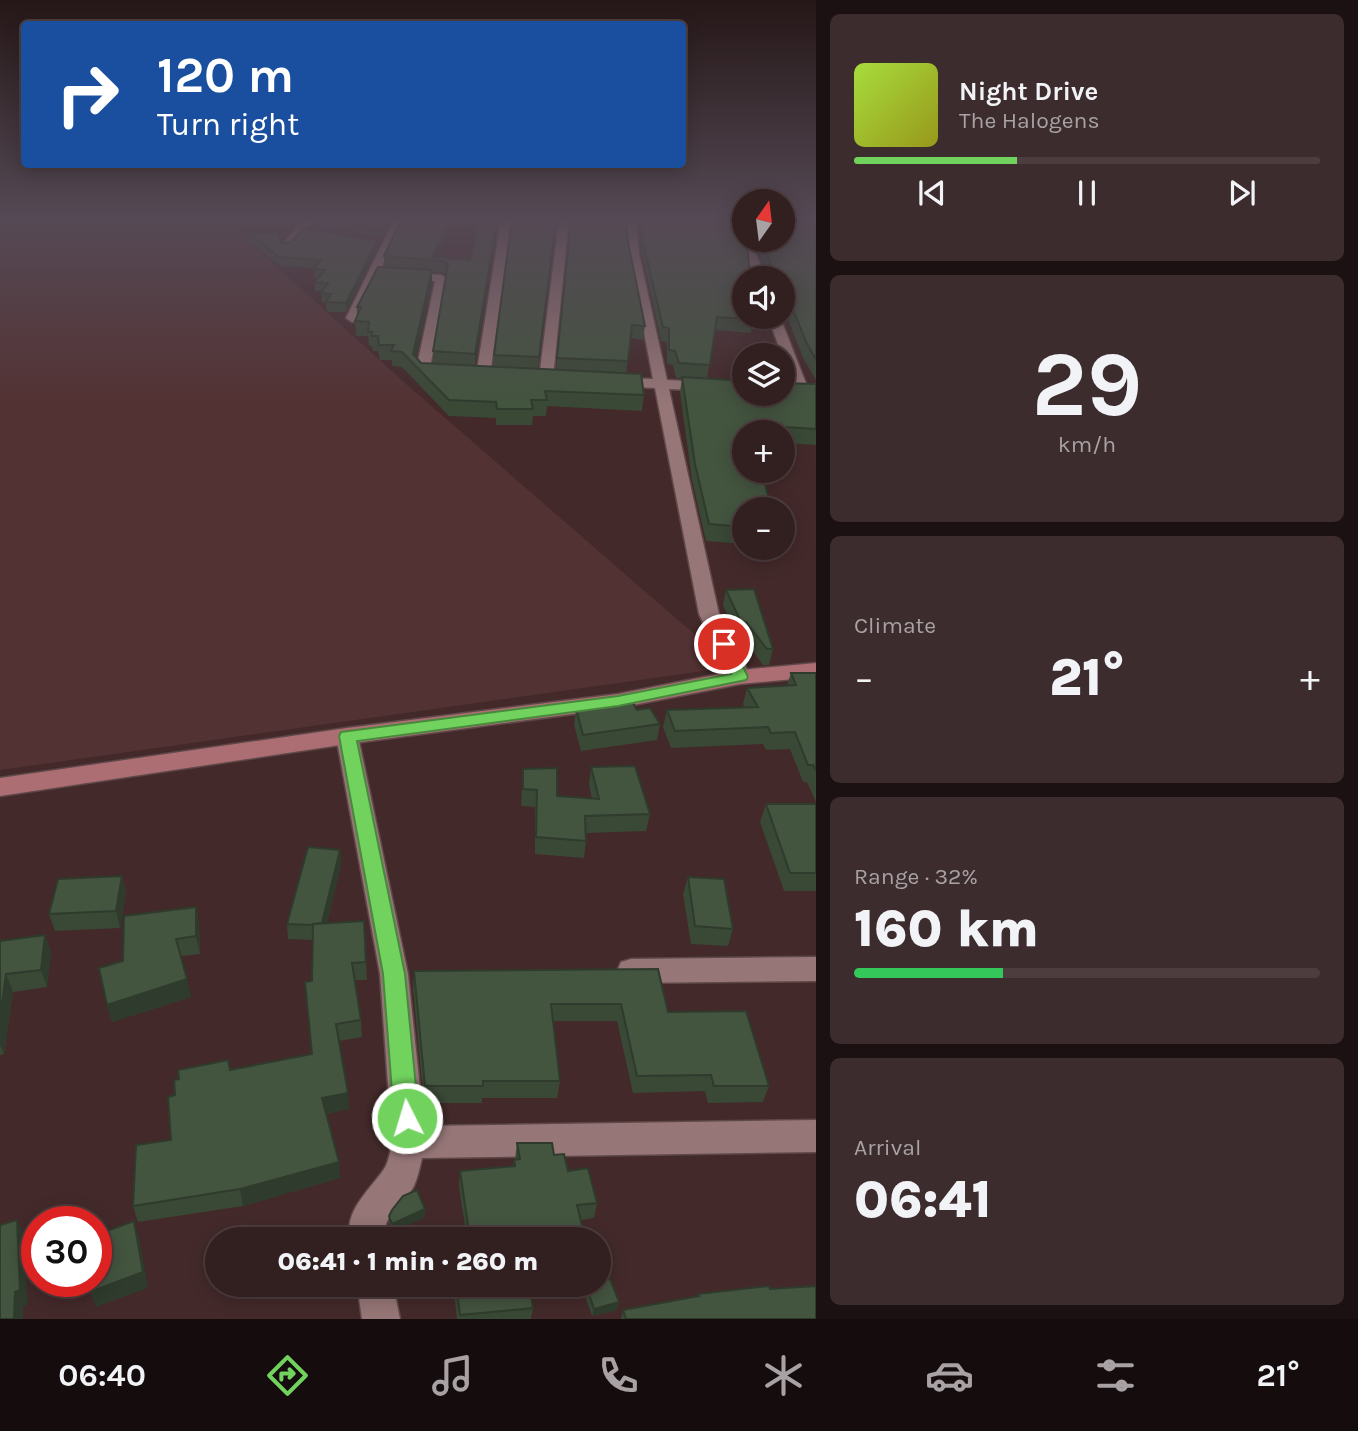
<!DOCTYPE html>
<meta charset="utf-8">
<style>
:root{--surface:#321f20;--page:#3d2c2d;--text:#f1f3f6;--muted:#a8a2a5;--line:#4d3d3e;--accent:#71d35e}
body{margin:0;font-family:Karla,sans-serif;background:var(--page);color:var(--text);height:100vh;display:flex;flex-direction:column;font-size:26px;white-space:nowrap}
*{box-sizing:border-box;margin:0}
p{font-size:23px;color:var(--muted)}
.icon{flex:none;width:38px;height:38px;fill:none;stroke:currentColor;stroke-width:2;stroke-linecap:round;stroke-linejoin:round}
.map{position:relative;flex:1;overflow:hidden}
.drawer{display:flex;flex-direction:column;gap:14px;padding:14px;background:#1c1112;width:542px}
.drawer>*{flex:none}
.hud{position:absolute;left:21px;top:21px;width:665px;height:147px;border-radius:7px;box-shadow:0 4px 18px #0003,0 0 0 2px var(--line);background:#1a4fa0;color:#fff;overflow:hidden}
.needle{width:46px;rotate:14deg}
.buttons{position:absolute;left:732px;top:189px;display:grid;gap:14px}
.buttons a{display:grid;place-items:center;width:63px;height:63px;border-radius:50%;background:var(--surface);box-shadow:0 4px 18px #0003,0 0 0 2px var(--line);font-size:35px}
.speed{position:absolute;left:21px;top:1206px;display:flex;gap:14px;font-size:35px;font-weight:700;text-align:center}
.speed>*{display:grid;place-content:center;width:91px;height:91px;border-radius:50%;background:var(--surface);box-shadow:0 4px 18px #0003,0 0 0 2px var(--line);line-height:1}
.speed .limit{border:10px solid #d22;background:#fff;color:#111}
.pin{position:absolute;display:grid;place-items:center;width:60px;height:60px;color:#fff;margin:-30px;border:4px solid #fff;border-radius:50%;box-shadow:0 2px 7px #0007}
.me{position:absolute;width:77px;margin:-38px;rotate:355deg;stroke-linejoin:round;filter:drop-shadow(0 0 5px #0008)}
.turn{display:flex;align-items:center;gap:24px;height:147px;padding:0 21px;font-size:32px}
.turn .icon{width:91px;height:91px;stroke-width:2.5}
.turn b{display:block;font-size:49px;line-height:60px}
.big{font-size:52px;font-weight:800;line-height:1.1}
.drawer .widget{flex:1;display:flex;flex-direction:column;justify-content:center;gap:10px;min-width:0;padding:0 24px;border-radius:10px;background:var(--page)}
.drawer .dial{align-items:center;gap:0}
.dial b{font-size:91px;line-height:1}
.song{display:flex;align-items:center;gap:21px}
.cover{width:84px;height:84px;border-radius:10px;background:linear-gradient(135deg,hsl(80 70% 55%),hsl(60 70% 35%))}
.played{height:7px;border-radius:4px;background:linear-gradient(90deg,var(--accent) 35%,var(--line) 35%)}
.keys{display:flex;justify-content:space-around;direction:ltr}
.heat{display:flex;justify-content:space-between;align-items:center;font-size:38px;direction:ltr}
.charge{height:10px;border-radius:5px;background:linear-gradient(90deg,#34c759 32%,var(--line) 0)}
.trip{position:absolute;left:205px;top:1227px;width:406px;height:70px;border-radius:35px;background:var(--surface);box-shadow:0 4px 18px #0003,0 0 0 2px var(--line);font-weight:800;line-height:70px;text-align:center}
.tabs{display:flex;height:112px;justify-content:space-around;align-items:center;background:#140c0d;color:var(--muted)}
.tabs .icon{width:49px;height:49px}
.tabs .current{color:var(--accent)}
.tabs b{font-size:32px;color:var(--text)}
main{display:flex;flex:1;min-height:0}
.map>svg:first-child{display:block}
.built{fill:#533233}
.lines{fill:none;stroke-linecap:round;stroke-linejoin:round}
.street-casing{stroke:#5f4849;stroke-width:3}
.secondary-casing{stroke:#5f4849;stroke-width:3}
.street{fill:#967677;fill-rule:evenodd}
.secondary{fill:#ad6e73;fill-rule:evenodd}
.wall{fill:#3a4836;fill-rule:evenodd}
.shaded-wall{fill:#2f3b2c}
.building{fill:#43543f;stroke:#2f3b2c;stroke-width:2}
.route{fill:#71d35e;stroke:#49893d;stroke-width:2}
</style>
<main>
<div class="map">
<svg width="816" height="1319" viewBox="0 0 816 1319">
<rect width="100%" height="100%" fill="#43292a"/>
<path class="built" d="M28 220H225L405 383 732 667 0 770V224Z"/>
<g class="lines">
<defs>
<path id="street" d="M303 220H314L290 249H282V245Z
M394 220H404L380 271 441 275 447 278 430 368 446 372V378H436L416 370 435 281 377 278 356 321 352 322 346 318Z
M501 220H511L490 376 483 380 476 376Z
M559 220H569L553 378 546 382 539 378Z
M626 220H636L639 254 667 380 744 384V392L669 389 719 614 751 677 748 682H732L729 677 699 614 655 388 617 386 610 382 617 378 653 379 629 254Z
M744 237V240H750L766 278H754L740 240Z
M768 317H780L809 391 807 394H797L795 391Z
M347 728 355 731 358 736 408 974 424 1126 816 1120V1152L422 1158C420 1167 418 1177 414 1186 404 1205 380 1215 386 1239H350C344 1210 370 1190 384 1169 389 1162 390 1151 392 1142L380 974 336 736 339 731Z
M816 957V981L631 983 621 980 617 971 621 962 631 959Z
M357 1284H393L400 1319H362Z"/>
<path id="secondary" d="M816 663V677L740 684 618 708 347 744 0 796V778L347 728 618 694 740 670Z"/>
</defs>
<use href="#street" class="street-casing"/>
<use href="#secondary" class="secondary-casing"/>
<use href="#street" class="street"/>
<use href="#secondary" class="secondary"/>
</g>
<path class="wall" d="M312 220H377L386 231 382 238 312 226Z
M480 220H498L475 366 493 367 494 355 556 220 538 369 556 370 571 220 628 242 645 326 643 340 630 338 626 374 644 395 642 411 547 406 546 416H533L532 425H496V418L449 416 402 367 392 366V360H380L378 351H373L372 346H369L368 336H356L355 321 357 316V307L384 268V256L448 235 437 257 470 260ZM432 272 445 273 446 275 433 351V363H421L416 357 432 283Z
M639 220H744L742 236 753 319 751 333 715 330 707 379 816 384V445L782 443V432H744V544L706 541 692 480 680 392 682 378H676L673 365 667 364V342L661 341 642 254Z
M816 220V380L803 358 782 303V278H761L764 268H765L753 240H782Z
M247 232 281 243 377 241V249L346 312H327L326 303 322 302 321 293 323 291H315V282L318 278H314L315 268 280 266 247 240Z
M726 590 773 649 769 665H763L743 638H737L723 605Z
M791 673H816V802L807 782H803L790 749 766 750 763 744 671 748 663 727 667 710 744 707 743 704 747 688 787 685Z
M576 708 637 710 660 724 657 740 581 751 574 725Z
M591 767 650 814 646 831 586 833V841L584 858 535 854V807L521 806 523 769 557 796 592 799 589 784Z
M766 804H816V891H784L760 822Z
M340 850 341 865 327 923 364 921 367 980H355L361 1020 362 1037 339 1041 348 1093 349 1109 326 1114 340 1178 243 1206 138 1222 133 1206 171 1140 175 1095 179 1079 228 1060 230 1069 312 1054 313 940 288 939 287 924Z
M122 876 126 893 120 928 55 931 49 914Z
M688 877 733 929 728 946 691 944 683 894Z
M196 907 199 924 200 954 181 956 191 997 112 1022 107 1005 123 961Z
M45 935 51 952 47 987 13 992 4 1054 0 1055V941Z
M658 969 668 1012 769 1086 763 1102 708 1103 705 1091 633 1093 617 1021H553L560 1081 557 1098H482V1103H424L413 989 414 971Z
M517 1143 554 1155 597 1203 594 1218 581 1220 583 1229 581 1239H467L459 1187 460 1171 513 1166 514 1160H515Z
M389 1216 425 1217 393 1232 389 1224Z
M453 1284H529L533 1308 531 1319H457Z
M586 1285 617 1310 592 1316 584 1293Z
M770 1289 816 1319H621L623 1310 697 1297 698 1294Z"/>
<path class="shaded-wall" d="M497 220H498L475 368V354Z
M386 221V231L382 238V228Z
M449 223 448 235 436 260 432 257Z
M744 225V235L738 241 740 229Z
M377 241V249L346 312V303Z
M432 270V283L414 365 413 354Z
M340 850 341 865 323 940 321 925Z
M122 876 126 893 120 928 116 911Z
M196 907 199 924 200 954 196 936Z
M45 935 51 952 47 987 41 970Z
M6 974 13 992 4 1054 0 1045V1018Z
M187 979 191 997 112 1022 107 1005Z
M348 1093 349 1109 323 1115 322 1098Z
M339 1162 340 1178 243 1206 240 1189Z
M425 1209V1217L393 1232 392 1224Z
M17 1220 24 1235 28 1305 23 1306V1319H14Z
M134 1221 139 1237 148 1288 96 1307 90 1292Z
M619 1302 617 1310 592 1316 594 1309Z"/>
<path class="building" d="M333 220H373L386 221 382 228Z
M401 220 449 223 432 257 470 260 480 220H497L475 354 433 351 448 264 445 261 384 256Z
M512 220H556L539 357 494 355Z
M571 220H626L628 242 645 326 632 325 628 361 557 358Z
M641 220H744V225L740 229 748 252 750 278H744V317H753V319L717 317 710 365 679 363 675 351 669 350V328L663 327 643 242Z
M782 220H816V359L807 344 782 283V278H768L764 268 770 267 771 264 760 240H782Z
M304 228 377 241 346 303 326 302 331 294 321 293 328 283 315 282 325 270 314 269 321 260 279 257 247 232 280 234 279 241 281 243 291 242Z
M378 267 432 270 413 354 421 363 641 374 644 395 545 391 547 400H531L533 409H497L496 402 449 400 402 352 391 351 394 345H379L378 336H372V332H368L369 322 355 321 361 307H357Z
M682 377 744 381V394H782V383L816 384V429L751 425 753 432H744V471H762L771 509H744V527L709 524 695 464Z
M754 589 773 649H767L746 622H741L726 590Z
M791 673H816V771L813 765H808L795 732 771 733 768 727 675 731 667 710 758 707 747 688 796 685Z
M632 701 637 710 650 708 660 724 583 735 576 708Z
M635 766 650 814 585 816 586 841 536 837 537 790 523 789V769L557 768V796L599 799 591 767Z
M766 804H816V873H790Z
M308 847 340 850 322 923 313 924V925L287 924Z
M122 876 116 911 49 914 58 879Z
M688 877 724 879 733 929 695 926Z
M196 907V936L176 939 187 979 107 1005 99 968 123 961 124 916Z
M364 921 366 962 352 963 361 1020 336 1024 348 1093 322 1098 339 1162 240 1189 133 1206 136 1145 171 1140 168 1097 175 1095 174 1080 179 1079 178 1070 228 1060 230 1070 312 1054 305 982 312 981 313 924Z
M45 935 41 970 6 974 0 1018V941Z
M658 969 668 1012 746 1011 769 1086H714L711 1075 637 1076 621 1004H551L560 1081H483V1086H425L414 971Z
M517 1143H552L554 1155 564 1154 568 1171 588 1168 597 1203 577 1205 583 1229 522 1237V1239H470L460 1171 515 1166 514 1160 520 1159Z
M417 1190 425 1209 392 1224 389 1216 392 1210 403 1196Z
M17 1220 20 1290 15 1292 14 1319H0V1225Z
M134 1221 143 1272 90 1292 88 1281H96V1235Z
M610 1279 619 1302 594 1309 586 1285 598 1284V1282Z
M456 1284H529L533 1308 460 1315Z
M769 1286 770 1289 816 1286V1319H626L623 1310 699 1296 698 1294Z"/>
<linearGradient id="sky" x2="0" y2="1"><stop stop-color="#251717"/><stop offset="0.54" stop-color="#554955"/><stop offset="1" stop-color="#554955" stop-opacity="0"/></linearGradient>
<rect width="816" height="405" fill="url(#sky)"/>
<path class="route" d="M724 640 732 644 748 677 746 680 618 706 357 741 405 974 419 1118 415 1127 407 1130 398 1127 394 1118 383 974 339 736 341 732 618 696 731 674 716 644Z"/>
</svg>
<div class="buttons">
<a><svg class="needle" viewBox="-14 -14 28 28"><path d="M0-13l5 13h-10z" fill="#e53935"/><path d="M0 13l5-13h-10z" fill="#a8a2a5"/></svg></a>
<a><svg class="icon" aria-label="sound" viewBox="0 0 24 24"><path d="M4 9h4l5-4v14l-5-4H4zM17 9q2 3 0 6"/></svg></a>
<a><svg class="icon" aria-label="layers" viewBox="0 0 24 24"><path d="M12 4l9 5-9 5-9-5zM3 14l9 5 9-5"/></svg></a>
<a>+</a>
<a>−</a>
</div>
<div class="speed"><div class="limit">30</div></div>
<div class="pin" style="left:724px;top:644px;background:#d93025"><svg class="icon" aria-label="arrive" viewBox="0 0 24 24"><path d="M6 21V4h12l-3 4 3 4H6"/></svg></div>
<svg class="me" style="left:407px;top:1118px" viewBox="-20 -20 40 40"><circle r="17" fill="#71d35e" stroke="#fff" stroke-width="3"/><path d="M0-11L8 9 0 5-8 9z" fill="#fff"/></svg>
<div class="trip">06:41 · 1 min · 260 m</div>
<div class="hud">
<div class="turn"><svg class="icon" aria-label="right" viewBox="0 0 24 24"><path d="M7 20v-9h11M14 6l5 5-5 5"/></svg><div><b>120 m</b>Turn right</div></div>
</div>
</div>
<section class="drawer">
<div class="widget">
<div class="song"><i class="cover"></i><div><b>Night Drive</b><p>The Halogens</p></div></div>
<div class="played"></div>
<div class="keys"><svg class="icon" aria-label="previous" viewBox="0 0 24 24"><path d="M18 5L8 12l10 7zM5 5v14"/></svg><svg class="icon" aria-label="pause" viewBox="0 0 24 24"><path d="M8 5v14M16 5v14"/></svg><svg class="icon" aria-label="next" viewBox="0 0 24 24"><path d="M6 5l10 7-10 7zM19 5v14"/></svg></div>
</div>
<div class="widget dial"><b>29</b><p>km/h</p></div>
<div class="widget"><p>Climate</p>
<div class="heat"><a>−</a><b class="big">21°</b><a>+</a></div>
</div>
<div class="widget"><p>Range · 32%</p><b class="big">160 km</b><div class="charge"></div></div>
<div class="widget"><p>Arrival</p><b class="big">06:41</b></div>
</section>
</main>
<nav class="tabs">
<b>06:40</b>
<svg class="icon current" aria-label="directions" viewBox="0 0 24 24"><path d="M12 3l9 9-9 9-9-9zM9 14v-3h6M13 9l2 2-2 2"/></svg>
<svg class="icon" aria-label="music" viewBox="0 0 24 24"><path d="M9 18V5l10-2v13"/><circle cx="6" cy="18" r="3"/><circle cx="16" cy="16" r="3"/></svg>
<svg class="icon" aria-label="phone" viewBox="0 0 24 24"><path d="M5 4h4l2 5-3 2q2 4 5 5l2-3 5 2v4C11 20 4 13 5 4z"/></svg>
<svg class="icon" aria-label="climate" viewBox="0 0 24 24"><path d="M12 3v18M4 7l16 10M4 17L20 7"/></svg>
<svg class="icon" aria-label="car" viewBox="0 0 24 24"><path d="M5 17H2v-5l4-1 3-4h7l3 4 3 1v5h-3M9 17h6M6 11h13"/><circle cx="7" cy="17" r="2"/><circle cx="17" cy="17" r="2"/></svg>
<svg class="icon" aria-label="filters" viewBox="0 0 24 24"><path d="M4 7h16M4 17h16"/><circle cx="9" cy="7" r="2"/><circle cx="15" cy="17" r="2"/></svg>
<b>21°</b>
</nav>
